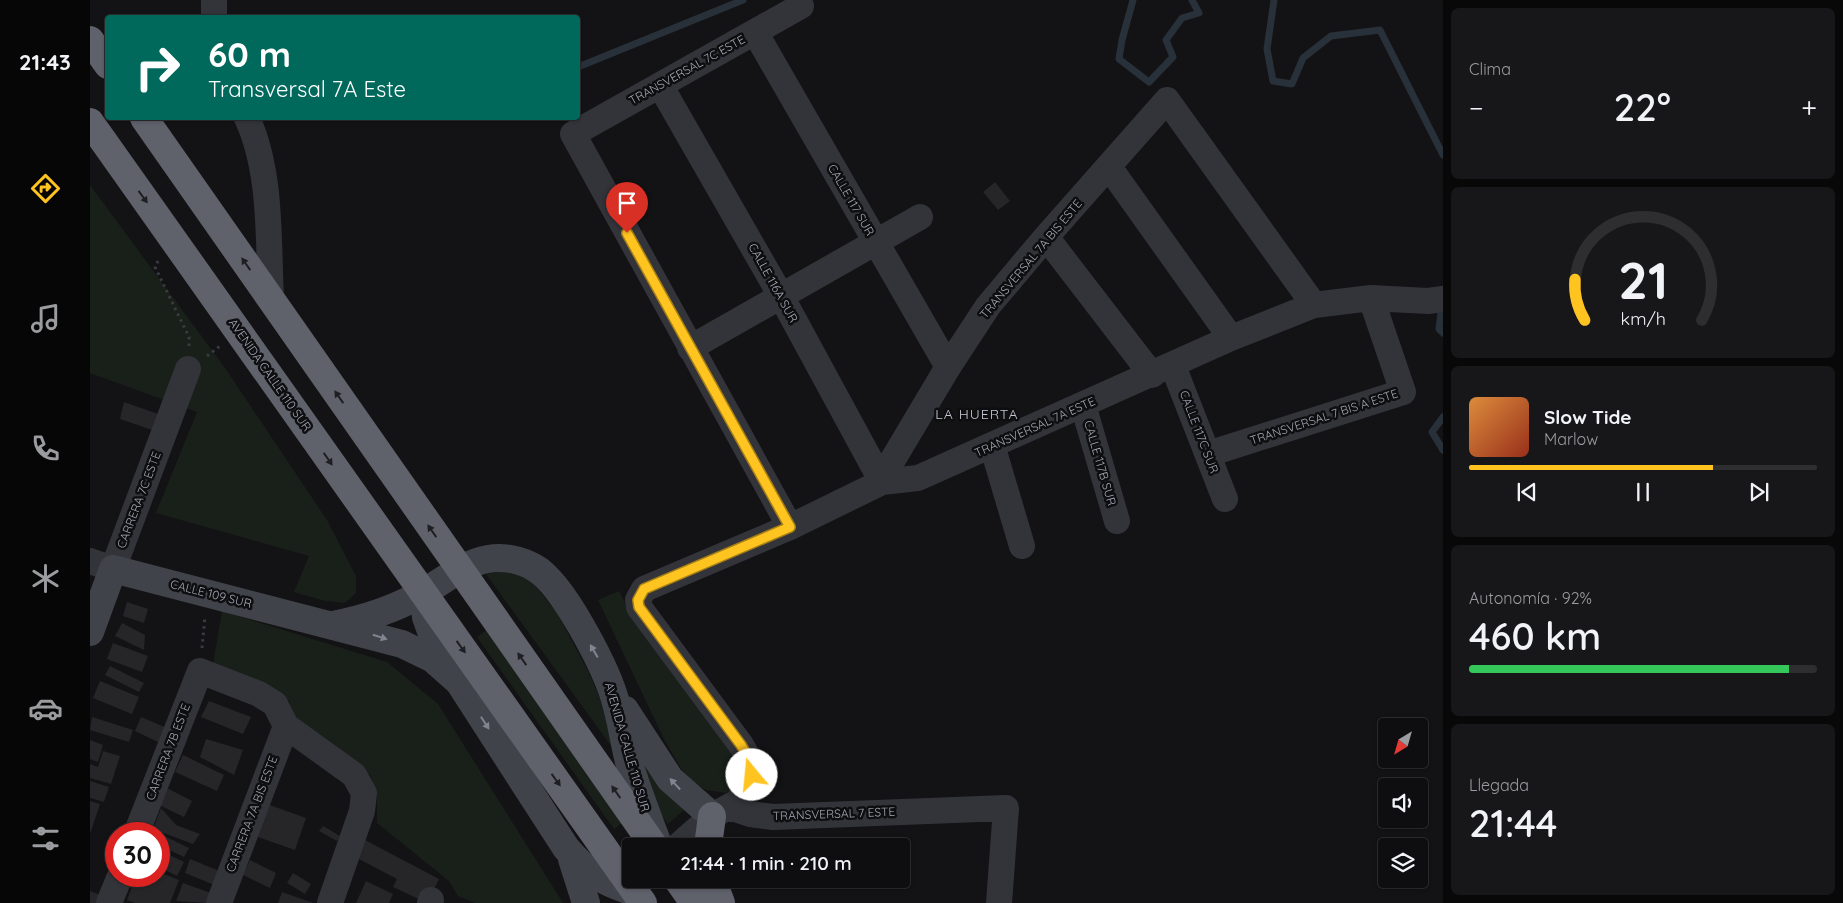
<!DOCTYPE html>
<html lang="es">
<meta charset="utf-8">
<style>
:root{--surface:#0e0e10;--page:#171719;--text:#f1f3f6;--muted:#9b9c9f;--line:#2e2e30;--accent:#ffc420}
body{margin:0;font-family:Quicksand,sans-serif;background:var(--page);color:var(--text);height:100vh;display:flex;flex-direction:column;font-size:19px;white-space:nowrap}
*{box-sizing:border-box;margin:0}
p{font-size:16px;color:var(--muted)}
.icon{flex:none;width:28px;height:28px;fill:none;stroke:currentColor;stroke-width:2;stroke-linecap:round;stroke-linejoin:round}
.map{position:relative;flex:1;overflow:hidden}
.panel{display:flex;flex-direction:column;gap:8px;padding:8px;background:#080809;width:400px}
.panel>*{flex:none}
.guide{position:absolute;left:15px;top:15px;width:475px;height:105px;border-radius:5px;box-shadow:0 1px 4px #0004,0 0 0 1px var(--line);background:#00695c;color:#fff;overflow:hidden}
.needle{width:32px;rotate:217deg}
.tools{position:absolute;left:1288px;top:718px;display:grid;gap:10px}
.tools a{display:grid;place-items:center;width:50px;height:50px;border-radius:5px;background:var(--surface);box-shadow:0 1px 4px #0004,0 0 0 1px var(--line);font-size:25px}
.speed{position:absolute;left:15px;top:822px;display:flex;gap:10px;font-size:25px;font-weight:700;text-align:center}
.speed>*{display:grid;place-content:center;width:65px;height:65px;border-radius:50%;background:var(--surface);box-shadow:0 1px 4px #0004,0 0 0 1px var(--line);line-height:1}
.speed .limit{border:8px solid #d22;background:#fff;color:#111}
.pin{position:absolute;display:grid;place-items:center;width:42px;height:42px;color:#fff;margin:-51px -21px;border-radius:50% 50% 50% 0;rotate:-45deg;box-shadow:0 0 5px #0007}
.pin .icon{rotate:45deg}
.me{position:absolute;width:55px;margin:-28px;rotate:343deg;stroke-linejoin:round;filter:drop-shadow(0 0 4px #0008)}
.turn{display:flex;align-items:center;gap:18px;height:105px;padding:0 20px;font-size:22px}
.turn .icon{width:65px;height:65px;stroke-width:2.5}
.turn b{display:block;font-size:35px;line-height:42px}
.big{font-size:38px;font-weight:600;line-height:1.1}
.panel .card{flex:1;display:flex;flex-direction:column;justify-content:center;gap:8px;min-width:0;padding:0 18px;border-radius:8px;background:var(--page)}
.panel .dial{align-items:center;gap:0}
.dial svg{height:130px;overflow:visible;fill:none;stroke:var(--line);stroke-width:7;stroke-linecap:round;text-anchor:middle}
.dial text{fill:var(--text);stroke:none}
.song{display:flex;align-items:center;gap:15px}
.cover{width:60px;height:60px;border-radius:8px;background:linear-gradient(135deg,hsl(30 70% 55%),hsl(10 70% 35%))}
.played{height:5px;border-radius:2px;background:linear-gradient(90deg,var(--accent) 70%,var(--line) 70%)}
.keys{display:flex;justify-content:space-around;direction:ltr}
.heat{display:flex;justify-content:space-between;align-items:center;font-size:28px;direction:ltr}
.charge{height:8px;border-radius:4px;background:linear-gradient(90deg,#34c759 92%,var(--line) 0)}
.trip{position:absolute;left:532px;top:838px;width:288px;height:50px;border-radius:5px;background:var(--surface);box-shadow:0 1px 4px #0004,0 0 0 1px var(--line);font-weight:600;line-height:50px;text-align:center}
main{display:flex;flex:1;min-height:0}
.menu{display:flex;flex-direction:column;width:90px;justify-content:space-around;align-items:center;background:#060606;color:var(--muted)}
.menu .icon{width:35px;height:35px}
.menu .current{color:var(--accent)}
.menu b{font-size:22px;color:var(--text)}
.map>svg:first-child{display:block}
.green{fill:#19201a}
.lines{fill:none;stroke-linecap:round;stroke-linejoin:round}
.stream{stroke:#283039;stroke-width:7}
.building{fill:#262629}
.path{stroke:#393b41;stroke-width:3;stroke-dasharray:2.5 4;stroke-linecap:butt}
.street{stroke:#33343a;stroke-width:26}
.secondary{stroke:#41434a;stroke-width:28}
.highway{stroke:#5f616b;stroke-width:28}
.oneway{fill:#1e1f22}
.oneway2{fill:#818590}
.route-casing{stroke:#a67f15;stroke-width:12}
.route{stroke:#ffc420;stroke-width:9}
.labels{text-anchor:middle;stroke-width:5;stroke-linejoin:round;paint-order:stroke}
.street-label{font-size:12px;fill:#a3a8b6;stroke:#0e0e10}
.neighbourhood-label{font-size:14px;letter-spacing:1px;fill:#c4c7d2;stroke:#0e0e10}
</style>
<main>
<nav class="menu">
<b>21:43</b>
<svg class="icon current" aria-label="directions" viewBox="0 0 24 24"><path d="M12 3l9 9-9 9-9-9zM9 14v-3h6M13 9l2 2-2 2"/></svg>
<svg class="icon" aria-label="music" viewBox="0 0 24 24"><path d="M9 18V5l10-2v13"/><circle cx="6" cy="18" r="3"/><circle cx="16" cy="16" r="3"/></svg>
<svg class="icon" aria-label="phone" viewBox="0 0 24 24"><path d="M5 4h4l2 5-3 2q2 4 5 5l2-3 5 2v4C11 20 4 13 5 4z"/></svg>
<svg class="icon" aria-label="climate" viewBox="0 0 24 24"><path d="M12 3v18M4 7l16 10M4 17L20 7"/></svg>
<svg class="icon" aria-label="car" viewBox="0 0 24 24"><path d="M5 17H2v-5l4-1 3-4h7l3 4 3 1v5h-3M9 17h6M6 11h13"/><circle cx="7" cy="17" r="2"/><circle cx="17" cy="17" r="2"/></svg>
<svg class="icon" aria-label="filters" viewBox="0 0 24 24"><path d="M4 7h16M4 17h16"/><circle cx="9" cy="7" r="2"/><circle cx="15" cy="17" r="2"/></svg>
</nav>
<div class="map">
<svg width="1353" height="903" viewBox="0 0 1353 903">
<rect width="100%" height="100%" fill="#131315"/>
<path class="green" d="M0 185 135 368 237 520 266 576V593L255 603 235 601 204 592 219 556 66 513 107 412 0 373Z
M415 571 439 578 467 613 499 673 515 710 522 747 396 574Z
M529 591 544 621 643 746 654 777 637 793 616 790 603 782 592 770 574 739 508 600Z
M132 611 297 662 348 704 473 903H385L368 896 359 881 287 823V795L280 775 202 716 199 701 123 664Z
M398 629 535 821 524 829 387 637Z
M547 755 578 796 595 809 578 824 559 799Z"/>
<g class="lines">
<path class="stream" d="M1043 0 1032 40 1029 59 1059 82 1083 57 1076 40 1092 18 1109 13 1102 0
M1184 0 1177 49 1183 81 1202 84 1213 58 1241 36 1290 30 1353 155
M488 67 653 0
M1352 304 1349 329 1353 333
M1353 417 1342 432 1353 450"/>
</g>
<path class="building" d="M905 182 920 201 908 210 893 192Z
M34 402 71 415 68 432 30 419Z
M37 602 58 609 54 623 33 616Z
M32 623 55 635 54 650 25 636Z
M23 643 58 656 52 672 17 659Z
M20 666 54 683 49 692 15 675Z
M10 681 49 697 42 714 3 698Z
M119 701 161 717 153 734 111 717Z
M2 717 43 730 39 742 0 730Z
M51 717 77 728 70 743 45 731Z
M116 739 153 750 144 775 110 757Z
M0 740 13 745 8 762 0 759Z
M13 751 30 756 21 784 0 778V764L8 767Z
M93 755 134 775 127 791 85 772Z
M0 781 19 787 14 802 0 798Z
M77 788 102 801 94 817 69 805Z
M0 801 10 804 0 834Z
M177 804 216 818 205 850 165 836Z
M71 808 86 825 110 834 103 844 63 829Z
M233 826 250 836 247 841 229 831Z
M60 829 99 848 94 857 69 845V834H58Z
M275 840 349 879 337 903 303 887 307 879 265 857Z
M69 850 94 862 87 876 69 867Z
M100 859 134 873 129 887 95 873Z
M160 860 186 873 180 888 153 875Z
M69 872 89 880 80 903H45L37 900 46 876H69Z
M203 873 221 884 215 894 197 883Z
M276 881 303 894 299 903H266Z
M93 883 121 893 118 903 86 901Z
M0 891 16 897 13 903H0Z
M192 892 223 903H188Z"/>
<g class="lines">
<path class="path" d="M68 261 65 267 99 337V346
M117 356 130 346
M112 648 115 616"/>
<path class="street" d="M124 18V0
M665 32 858 367
M570 85 691 296 792 482
M157 118C182 172 178 240 181 299
M1019 167 1141 338
M956 237 1062 375
M600 348 830 217
M1083 366 1135 499
M993 405 1027 521
M902 445 932 546
M1118 454 1313 392 1281 298
M792 482 802 461 858 367 898 306 956 237 1077 100 1224 305
M700 527 483 134 711 6
M0 561 23 569 98 369
M639 807 660 814 683 817 916 808 909 903
M46 834 110 671 169 694 185 704 196 726 264 775 274 793 272 811 240 903
M588 846 622 816 646 803 658 788 662 775 661 762 651 745 549 607 548 600 554 589 700 527 792 482 828 478 1141 338 1224 305 1281 298 1338 301 1353 299
M19 903 30 876
M129 903 196 726
M340 903 341 900"/>
<path class="secondary" d="M333 593 336 617 347 648 476 848C499 875 514 882 546 893
M243 625C274 619 303 610 331 594 352 582 374 563 398 559 414 556 432 560 445 568 473 584 514 665 524 696 531 718 534 743 540 766 548 792 558 818 568 844
M0 632 23 569 312 644 343 659 369 682
M535 710 580 779 622 816
M482 859 496 903"/>
<path class="highway" d="M0 40 18 65
M54 118 564 846
M0 122 553 903
M618 846 622 816
M587 879 604 903
M622 879 631 903"/>
</g>
<defs><path id="oneway-solid" d="M-6-.8H1V-3.2L6.5 0L1 3.2V.8H-6Z" transform="scale(1.25)"/></defs>
<g class="oneway">
<use href="#oneway-solid" transform="translate(53 197) rotate(54)"/>
<use href="#oneway-solid" transform="translate(156 264) rotate(-125)"/>
<use href="#oneway-solid" transform="translate(249 397) rotate(-125)"/>
<use href="#oneway-solid" transform="translate(238 459) rotate(55)"/>
<use href="#oneway-solid" transform="translate(342 531) rotate(-125)"/>
<use href="#oneway-solid" transform="translate(371 647) rotate(54)"/>
<use href="#oneway-solid" transform="translate(432 659) rotate(-125)"/>
<use href="#oneway-solid" transform="translate(466 780) rotate(54)"/>
<use href="#oneway-solid" transform="translate(526 792) rotate(-125)"/>
</g>
<g class="oneway2">
<use href="#oneway-solid" transform="translate(290 637) rotate(17)"/>
<use href="#oneway-solid" transform="translate(504 651) rotate(-120)"/>
<use href="#oneway-solid" transform="translate(395 723) rotate(57)"/>
<use href="#oneway-solid" transform="translate(585 784) rotate(-133)"/>
</g>
<g class="lines">
<defs>
<path id="route" d="M537 233 700 527 554 589 548 600 549 607 651 745 661 762 662 775"/>
</defs>
<use href="#route" class="route-casing"/>
<use href="#route" class="route"/>
</g>
<g class="labels">
<g class="street-label">
<text transform="translate(597 70) rotate(-29)" y="4">TRANSVERSAL 7C ESTE</text>
<text transform="translate(761 200) rotate(60)" y="4">CALLE 117 SUR</text>
<text transform="translate(941 259) rotate(-50)" y="4">TRANSVERSAL 7A BIS ESTE</text>
<text transform="translate(683 283) rotate(61)" y="4">CALLE 116A SUR</text>
<text transform="translate(180 375) rotate(55)" y="4">AVENIDA CALLE 110 SUR</text>
<text transform="translate(1234 417) rotate(-18)" y="4">TRANSVERSAL 7 BIS A ESTE</text>
<text transform="translate(945 427) rotate(-24)" y="4">TRANSVERSAL 7A ESTE</text>
<text transform="translate(1109 432) rotate(69)" y="4">CALLE 117C SUR</text>
<text transform="translate(1010 463) rotate(74)" y="4">CALLE 117B SUR</text>
<text transform="translate(49 500) rotate(-69)" y="4">CARRERA 7C ESTE</text>
<text transform="translate(121 594) rotate(14)" y="4">CALLE 109 SUR</text>
<text transform="translate(537 747) rotate(74)" y="4">AVENIDA CALLE 110 SUR</text>
<text transform="translate(78 752) rotate(-69)" y="4">CARRERA 7B ESTE</text>
<text transform="translate(162 814) rotate(-69)" y="4">CARRERA 7A BIS ESTE</text>
<text transform="translate(744 814) rotate(-2)" y="4">TRANSVERSAL 7 ESTE</text>
</g>
<g class="neighbourhood-label">
<text x="887" y="419">LA HUERTA</text>
</g>
</g>
</svg>
<div class="tools">
<a><svg class="needle" viewBox="-14 -14 28 28"><path d="M0-13l5 13h-10z" fill="#e53935"/><path d="M0 13l5-13h-10z" fill="#9b9c9f"/></svg></a>
<a><svg class="icon" aria-label="sound" viewBox="0 0 24 24"><path d="M4 9h4l5-4v14l-5-4H4zM17 9q2 3 0 6"/></svg></a>
<a><svg class="icon" aria-label="layers" viewBox="0 0 24 24"><path d="M12 4l9 5-9 5-9-5zM3 14l9 5 9-5"/></svg></a>
</div>
<div class="speed"><div class="limit">30</div></div>
<div class="pin" style="left:537px;top:233px;background:#d93025"><svg class="icon" aria-label="arrive" viewBox="0 0 24 24"><path d="M6 21V4h12l-3 4 3 4H6"/></svg></div>
<svg class="me" style="left:662px;top:775px" viewBox="-20 -20 40 40"><circle r="19" fill="#fff"/><path d="M0-13L10 11 0 6-10 11z" fill="#ffc420"/></svg>
<div class="trip">21:44 · 1 min · 210 m</div>
<div class="guide">
<div class="turn"><svg class="icon" aria-label="right" viewBox="0 0 24 24"><path d="M7 20v-9h11M14 6l5 5-5 5"/></svg><div><b>60 m</b>Transversal 7A Este</div></div>
</div>
</div>
<section class="panel">
<div class="card"><p>Clima</p>
<div class="heat"><a>−</a><b class="big">22°</b><a>+</a></div>
</div>
<div class="card dial"><svg viewBox="0 0 100 80">
<path d="M14 69A42 42 0 1 1 86 69"/>
<path d="M14 69A42 42 0 0 1 8 44" stroke="#ffc420"/>
<text x="50" y="56" font-size="32" font-weight="700">21</text>
<text x="50" y="72" font-size="11">km/h</text>
</svg></div>
<div class="card">
<div class="song"><i class="cover"></i><div><b>Slow Tide</b><p>Marlow</p></div></div>
<div class="played"></div>
<div class="keys"><svg class="icon" aria-label="previous" viewBox="0 0 24 24"><path d="M18 5L8 12l10 7zM5 5v14"/></svg><svg class="icon" aria-label="pause" viewBox="0 0 24 24"><path d="M8 5v14M16 5v14"/></svg><svg class="icon" aria-label="next" viewBox="0 0 24 24"><path d="M6 5l10 7-10 7zM19 5v14"/></svg></div>
</div>
<div class="card"><p>Autonomía · 92%</p><b class="big">460 km</b><div class="charge"></div></div>
<div class="card"><p>Llegada</p><b class="big">21:44</b></div>
</section>
</main>
